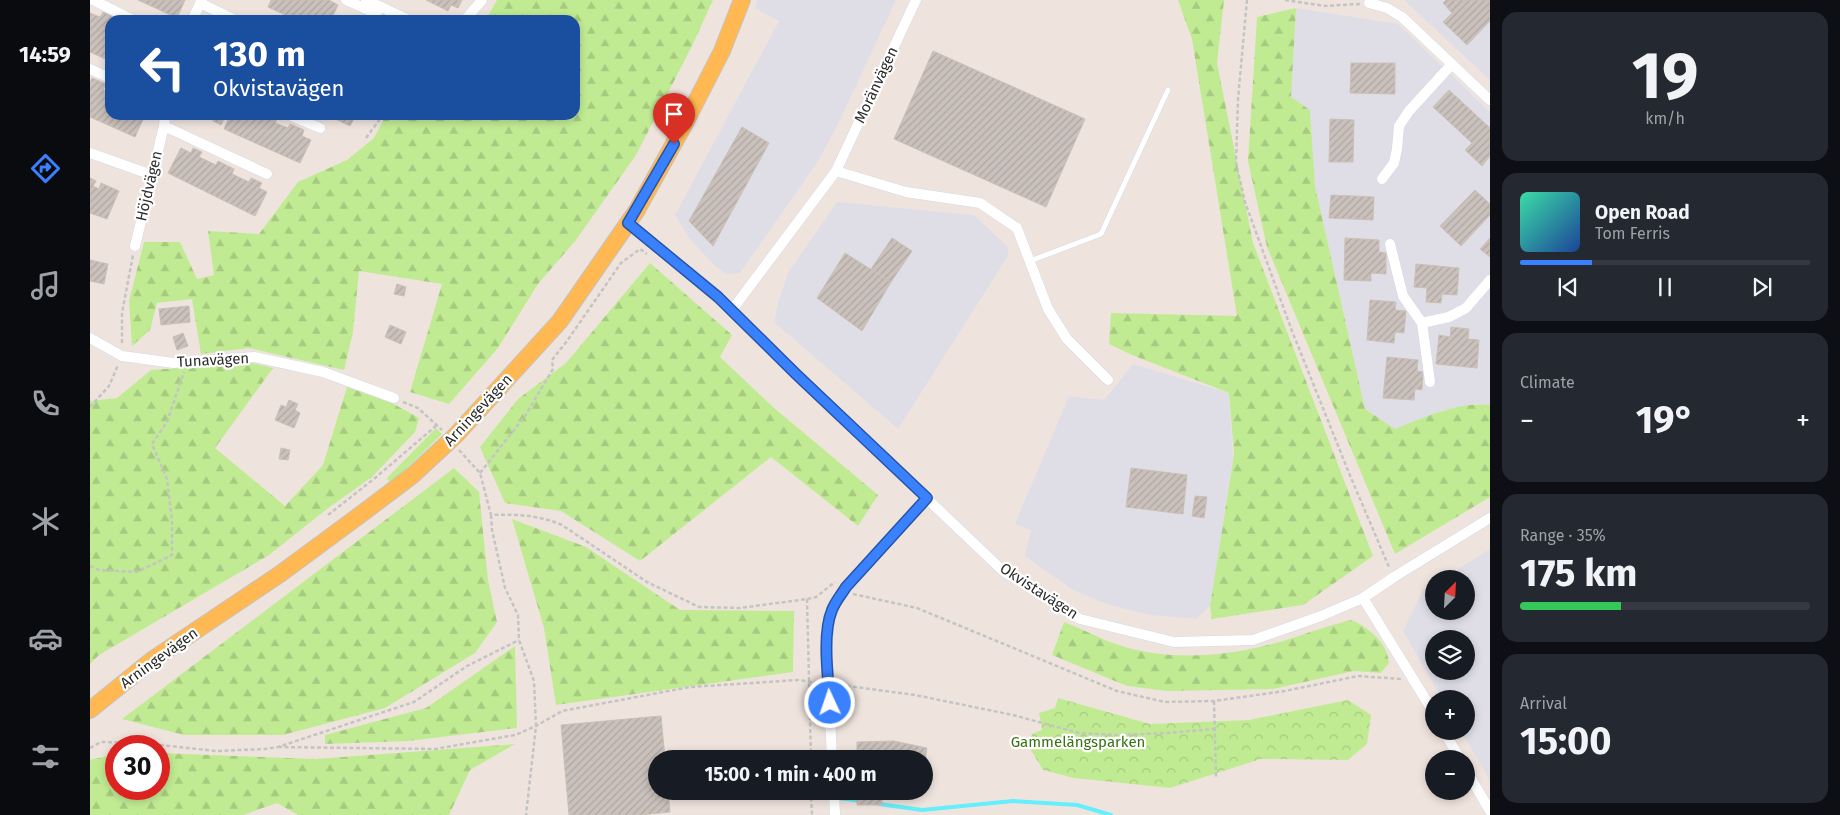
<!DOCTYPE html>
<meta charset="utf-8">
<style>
:root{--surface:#171b24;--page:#242831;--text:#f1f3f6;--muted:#9ea1a6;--line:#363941;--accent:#3a81ff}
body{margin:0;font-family:"Fira Sans",sans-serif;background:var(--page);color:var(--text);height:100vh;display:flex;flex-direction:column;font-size:19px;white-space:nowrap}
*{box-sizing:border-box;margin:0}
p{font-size:16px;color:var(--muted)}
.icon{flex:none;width:28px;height:28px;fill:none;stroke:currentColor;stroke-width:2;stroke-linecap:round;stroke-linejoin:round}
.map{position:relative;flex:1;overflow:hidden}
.details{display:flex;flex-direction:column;gap:12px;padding:12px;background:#0d0f14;width:350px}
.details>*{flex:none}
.top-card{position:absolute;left:15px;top:15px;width:475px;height:105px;border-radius:15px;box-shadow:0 2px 8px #0003;background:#1a4fa0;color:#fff;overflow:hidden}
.needle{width:32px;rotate:24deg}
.tools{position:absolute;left:1335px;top:570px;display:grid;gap:10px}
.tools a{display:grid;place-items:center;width:50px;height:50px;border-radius:50%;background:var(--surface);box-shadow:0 2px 8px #0003;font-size:25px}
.speed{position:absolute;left:15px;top:735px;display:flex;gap:10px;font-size:25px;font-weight:700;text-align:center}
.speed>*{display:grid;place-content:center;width:65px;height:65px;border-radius:50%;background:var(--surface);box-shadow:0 2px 8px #0003;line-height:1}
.speed .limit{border:8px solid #d22;background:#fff;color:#111}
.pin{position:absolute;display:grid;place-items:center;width:42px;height:42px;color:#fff;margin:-51px -21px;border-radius:50% 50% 50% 0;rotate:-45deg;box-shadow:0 0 5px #0007}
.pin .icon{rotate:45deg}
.me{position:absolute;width:55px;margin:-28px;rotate:357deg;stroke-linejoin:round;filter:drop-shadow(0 0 4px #0008)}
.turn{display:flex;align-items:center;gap:18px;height:105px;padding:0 25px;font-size:22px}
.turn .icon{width:65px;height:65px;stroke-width:2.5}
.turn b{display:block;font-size:35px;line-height:42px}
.big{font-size:38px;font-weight:700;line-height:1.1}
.details .card{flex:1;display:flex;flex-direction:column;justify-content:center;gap:8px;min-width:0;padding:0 18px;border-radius:15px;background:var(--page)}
.details .dial{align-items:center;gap:0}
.dial b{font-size:65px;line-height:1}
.song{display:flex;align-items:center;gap:15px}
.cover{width:60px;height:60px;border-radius:8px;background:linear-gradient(135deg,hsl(160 70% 55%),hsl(220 70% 35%))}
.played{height:5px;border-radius:2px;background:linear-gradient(90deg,var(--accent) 25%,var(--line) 25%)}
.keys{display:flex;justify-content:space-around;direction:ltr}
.heat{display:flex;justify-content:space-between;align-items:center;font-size:28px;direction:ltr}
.charge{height:8px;border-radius:4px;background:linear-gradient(90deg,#34c759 35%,var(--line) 0)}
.trip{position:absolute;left:558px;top:750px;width:285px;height:50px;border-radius:25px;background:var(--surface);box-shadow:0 2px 8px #0003;font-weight:700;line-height:50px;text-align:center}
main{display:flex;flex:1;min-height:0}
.tab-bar{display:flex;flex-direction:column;width:90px;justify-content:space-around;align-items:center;background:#090b0e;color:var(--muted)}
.tab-bar .icon{width:35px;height:35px}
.tab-bar .on{color:var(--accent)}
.tab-bar b{font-size:22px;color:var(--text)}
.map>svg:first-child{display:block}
.industrial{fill:#dfdee7;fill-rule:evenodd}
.forest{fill:url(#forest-firs)}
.park{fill:url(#park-crowns)}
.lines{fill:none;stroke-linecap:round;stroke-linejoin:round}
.stream{stroke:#65eefc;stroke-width:4}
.building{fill:url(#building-hatch);stroke:#cbc0b6}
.lane-casing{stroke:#d2d9e6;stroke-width:6}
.street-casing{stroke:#d2d9e6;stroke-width:11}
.primary-casing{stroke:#c4c4c4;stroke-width:18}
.path{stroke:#c4c4c4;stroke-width:2.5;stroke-dasharray:4 2.5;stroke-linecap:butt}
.lane{stroke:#fff;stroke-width:5}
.street{stroke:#fff;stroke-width:10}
.primary{stroke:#ffb852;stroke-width:16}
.primary-bridge-casing{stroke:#c4c4c4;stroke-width:18;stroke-linecap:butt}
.primary-bridge{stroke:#ffb852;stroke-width:16}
.route-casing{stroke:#2654a6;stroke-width:12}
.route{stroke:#3a81ff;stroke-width:9}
.labels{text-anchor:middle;stroke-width:4.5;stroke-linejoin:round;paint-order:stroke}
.street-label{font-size:15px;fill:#2c2c2c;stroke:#fff}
.park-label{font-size:15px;fill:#377212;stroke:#fff}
</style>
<main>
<nav class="tab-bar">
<b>14:59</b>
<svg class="icon on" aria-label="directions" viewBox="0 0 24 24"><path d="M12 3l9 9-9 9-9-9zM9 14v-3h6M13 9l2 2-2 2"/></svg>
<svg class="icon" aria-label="music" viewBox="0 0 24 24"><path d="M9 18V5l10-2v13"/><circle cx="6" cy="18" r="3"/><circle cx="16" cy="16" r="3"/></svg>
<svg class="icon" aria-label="phone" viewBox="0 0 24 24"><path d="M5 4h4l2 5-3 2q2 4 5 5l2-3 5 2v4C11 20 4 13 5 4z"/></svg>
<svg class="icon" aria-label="climate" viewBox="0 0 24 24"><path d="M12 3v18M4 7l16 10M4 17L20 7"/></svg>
<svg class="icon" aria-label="car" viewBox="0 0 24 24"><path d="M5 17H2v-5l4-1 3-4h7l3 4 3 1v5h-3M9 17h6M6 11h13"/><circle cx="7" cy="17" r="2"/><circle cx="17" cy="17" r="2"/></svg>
<svg class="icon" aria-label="filters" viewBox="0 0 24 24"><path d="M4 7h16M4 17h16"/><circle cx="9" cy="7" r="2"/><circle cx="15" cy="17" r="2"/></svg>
</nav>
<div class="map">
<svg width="1400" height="815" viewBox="0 0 1400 815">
<defs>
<pattern id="forest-firs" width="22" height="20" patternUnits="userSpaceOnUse" patternTransform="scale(1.25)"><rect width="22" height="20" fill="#c1eb93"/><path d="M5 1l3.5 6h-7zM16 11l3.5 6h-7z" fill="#a6ca7f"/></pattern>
<pattern id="park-crowns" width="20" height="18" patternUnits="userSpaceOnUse" patternTransform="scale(1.25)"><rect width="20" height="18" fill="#c1eb93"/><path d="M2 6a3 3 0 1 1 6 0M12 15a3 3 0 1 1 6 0" fill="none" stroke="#a6ca7f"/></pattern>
<pattern id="building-hatch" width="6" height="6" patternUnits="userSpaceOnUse" patternTransform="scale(1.25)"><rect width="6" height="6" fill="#cac1bc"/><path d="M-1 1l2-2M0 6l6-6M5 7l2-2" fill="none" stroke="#aea6a2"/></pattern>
</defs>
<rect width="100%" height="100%" fill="#efe4dd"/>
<path class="industrial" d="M668 0H806L750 120 729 160 650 273 637 274 625 266 599 238 585 215 689 21 665 8Z
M1314 0H1400V80Z
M1206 8 1308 24 1400 112V405L1386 404 1353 410 1305 429 1275 409 1225 186 1220 110 1201 97Z
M747 202 884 215 918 247V256L808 429 684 322 688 303 698 273Z
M1043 364 1139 393 1143 458 1120 606 1106 619 1060 615 1013 603 980 588 935 556 941 530 925 524 979 396 1014 400Z
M1400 549V781L1371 731H1376V699H1352L1313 631 1333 590 1344 584V611H1376V579H1352ZM1344 639H1376V671H1344Z"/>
<path class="forest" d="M407 0H623L602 46 546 155 486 240 448 284 408 348 359 404 320 392 352 284 269 271 263 332 254 370 159 348 111 354 102 299 67 303 60 330 42 346 39 301 54 242H90L107 279 124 275 118 231 169 234 208 182 257 160 284 138 296 115H485V20H392L399 14Z
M1088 0H1134L1127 63 1163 243 1283 556 1213 605 1122 619 1120 606 1144 454 1139 393 1042 355 1019 344 1021 313 1147 316 1102 39Z
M1206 8 1201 97 1220 110 1225 186 1275 409 1305 429C1336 417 1366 402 1400 405V497L1305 554 1177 247 1158 161 1167 17Z
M560 263 642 335 630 357 683 407 788 495 768 526 681 457 550 561 471 511 415 503 390 447 428 399 476 363Z
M162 363 183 368 125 448 195 506 233 465 257 387 302 403 329 418 325 432 282 477 237 509 179 555 9 655 0 664V401L27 398 61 370Z
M346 428 352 434 311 474 299 482 297 478Z
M364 468 389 492 398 580 407 622 385 653 295 708 193 735H94L32 719Z
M422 519 496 547 590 610 704 611 703 672 466 705 454 628Z
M1262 620C1280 629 1297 642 1299 663L1291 673 1264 671 1183 689 1077 691 1037 686 962 655 974 622C990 628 1005 636 1020 642 1075 663 1138 657 1193 641 1216 634 1238 625 1262 620Z
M425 646 427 728 318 741 235 744V735L336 708Z
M425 744 380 770 359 815H208L187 803 153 815H0V760L26 754V789H69V753L226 759Z"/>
<path class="park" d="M968 698 1060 724 1159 720 1258 700 1281 715 1277 744 1258 760 1171 759 1080 788 984 778 953 770 939 747 942 734 952 730 949 713 965 708Z"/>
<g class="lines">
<path class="stream" d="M692 791 772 801
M789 804 832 810 923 801 987 805 1021 815"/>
</g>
<path class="building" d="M48 0H95L87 18Z
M181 0H239L248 5 241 20H206L178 7Z
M336 0H372L368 8 361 5 358 11Z
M1356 0H1400V21L1377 45 1353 22 1362 13 1353 3Z
M13 12 30 20H20V61L0 52V13L10 17Z
M843 51 995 119 956 207 804 139Z
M1261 63H1305V94L1260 93Z
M2 78 16 84 13 90 20 93V115H55L45 137 0 117V83Z
M1359 90 1400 128V156L1392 166 1375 150 1382 143 1343 107Z
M126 115H136L131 125 123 121Z
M140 115H181L188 118 185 123 198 128 200 124 214 130 212 136 221 140 210 163 134 129Z
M237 115H266L260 126Z
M1240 119 1264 120 1263 162H1239Z
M652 127 679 143 623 246 599 221Z
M91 148 101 153 103 148 112 152 109 157 126 165 128 161 144 169 142 174 159 182 161 178 172 183 169 188 177 192 165 216 78 173Z
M0 178 6 181 3 186 9 189 11 183 29 191 17 219 0 213Z
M1385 190 1400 204V215L1371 246 1350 226Z
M1241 195 1284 197 1283 220 1239 218Z
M802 238 822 251 801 282 781 269Z
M1255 238 1289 240V252L1296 253V274L1281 273V281L1254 280Z
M1400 238V257L1390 249Z
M755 253 801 282 772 331 727 298Z
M0 260 18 264 14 284 0 281Z
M1326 264 1369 268 1367 295 1352 294 1351 303 1336 302 1337 288 1324 287Z
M307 284 316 287 314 296 304 294Z
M1280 300 1306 302 1305 310 1316 311 1314 333 1305 332 1304 343 1277 340Z
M99 306 100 322 71 325 69 309Z
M300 325 316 332 311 344 295 337Z
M1361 327 1379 329 1378 339 1389 340 1387 368 1346 364 1349 335 1360 337Z
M93 333 98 346 87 350 83 337Z
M1297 357 1328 360 1327 371 1333 372 1332 390 1325 389 1324 400 1293 398Z
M199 400 208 404 205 410 210 413 204 428 185 420 191 405 196 407Z
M191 448 200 450 198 460 189 459Z
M1041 468 1097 475 1093 514 1036 507Z
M1105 496 1117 497 1114 518 1102 516Z
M571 716 575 759H566V791H578L580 812 550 815H479L471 725Z
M804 741 837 748 834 765V759H767V742Z
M767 791H792V805H767Z"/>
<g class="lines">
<defs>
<path id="lane" d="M940 261 1011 234 1078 90"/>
<path id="street" d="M3 0 43 20
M256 0 285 13 292 7
M276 0 319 20
M110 3 145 20
M1279 3 1297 8 1312 17 1400 100
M102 20 112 0
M375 20 392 0
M0 69 20 78
M199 115 230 128
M74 126 177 174
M0 153 62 175
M746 171 816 192 890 203 927 228 958 309 977 339 1018 380
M1292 179 1304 163 1307 149 1309 126 1319 111 1362 64
M539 223 614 285 642 310 706 374 913 571 990 619 1084 642 1163 640 1231 616 1273 598 1304 577 1400 518
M1300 244 1313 296 1332 323 1359 317 1376 308 1400 280
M45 246 74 126 75 115
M642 310 746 171 826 0
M1332 323 1340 382
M0 338 32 356 84 363 164 357 233 372 304 398
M1273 598 1344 713
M1354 731 1370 759
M742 759 737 649 739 620 747 599 756 587 837 498
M1376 770 1400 811
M744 791 745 815"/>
<path id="primary" d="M366 435 470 321 547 210 593 127 632 51 652 0
M0 710 62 660 190 574 270 515 323 475 351 449"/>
</defs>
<use href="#lane" class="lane-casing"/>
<use href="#street" class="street-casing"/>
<use href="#primary" class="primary-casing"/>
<path class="path" d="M1157 0 1148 99 1146 163 1155 202 1202 331 1259 473 1299 567
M1195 0 1235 6 1270 4
M276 138 290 119V115
M32 343V313L43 255
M313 402 328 408 352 430
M0 407 19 386 28 365
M369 450 390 473 401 515C426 514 449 515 472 525L557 582 609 607 650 608 717 599 726 597 745 582
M390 473 435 416 463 369 462 360 477 341 531 263 550 249 557 254
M238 515 285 478 347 425
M401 515 402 530 415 588 428 615 429 640 444 681 446 726 436 815
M0 566 9 570 47 572 82 555V521L77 479 62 444 77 422 94 372
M763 594 827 608 1027 691 1075 702 1124 701 1195 691 1268 676 1311 679
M717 599 721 759
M750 685 825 695 923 715 989 733 1027 735 1078 733 1124 729
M1124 701 1126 778
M188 747 345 749 425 735 446 726 472 711 600 687 708 680 729 683
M0 748 11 742 52 743 126 751 175 749 188 747 324 702 377 666 429 640
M721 791 722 815"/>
<use href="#lane" class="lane"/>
<use href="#street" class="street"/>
<use href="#primary" class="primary"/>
<defs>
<path id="primary-bridge" d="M351 449 366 435"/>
</defs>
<use href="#primary-bridge" class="primary-bridge-casing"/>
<use href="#primary-bridge" class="primary-bridge"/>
</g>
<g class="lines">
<defs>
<path id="route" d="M584 144 538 223 628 297 706 374 837 498 756 587C751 595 745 602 742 610 732 634 738 677 740 703"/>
</defs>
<use href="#route" class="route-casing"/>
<use href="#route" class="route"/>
</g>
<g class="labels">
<g class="street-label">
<text transform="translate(786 85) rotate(-65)" y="5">Moränvägen</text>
<text transform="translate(59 186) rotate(-77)" y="5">Höjdvägen</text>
<text transform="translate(123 360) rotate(-3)" y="5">Tunavägen</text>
<text transform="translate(388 410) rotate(-47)" y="5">Arningevägen</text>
<text transform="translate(949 591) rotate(33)" y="5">Okvistavägen</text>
<text transform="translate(69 658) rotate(-36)" y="5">Arningevägen</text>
</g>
<g class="park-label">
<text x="988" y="747">Gammelängsparken</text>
</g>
</g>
</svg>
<div class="tools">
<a><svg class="needle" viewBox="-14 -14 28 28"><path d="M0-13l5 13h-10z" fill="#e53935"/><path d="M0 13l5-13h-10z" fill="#9ea1a6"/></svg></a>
<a><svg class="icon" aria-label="layers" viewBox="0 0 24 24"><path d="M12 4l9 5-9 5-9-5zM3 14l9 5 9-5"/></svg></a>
<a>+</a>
<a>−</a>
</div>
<div class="speed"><div class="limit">30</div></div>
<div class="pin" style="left:584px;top:144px;background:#d93025"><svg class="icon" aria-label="arrive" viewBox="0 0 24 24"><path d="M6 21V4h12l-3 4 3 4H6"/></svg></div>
<svg class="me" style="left:740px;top:703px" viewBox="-20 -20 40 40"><circle r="17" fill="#3a81ff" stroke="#fff" stroke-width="3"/><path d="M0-11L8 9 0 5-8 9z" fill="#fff"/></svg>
<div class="trip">15:00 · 1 min · 400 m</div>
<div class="top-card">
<div class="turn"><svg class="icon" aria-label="left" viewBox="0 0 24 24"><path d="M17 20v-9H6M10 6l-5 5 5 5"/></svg><div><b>130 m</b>Okvistavägen</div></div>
</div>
</div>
<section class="details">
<div class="card dial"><b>19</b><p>km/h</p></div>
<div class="card">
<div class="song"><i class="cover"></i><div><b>Open Road</b><p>Tom Ferris</p></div></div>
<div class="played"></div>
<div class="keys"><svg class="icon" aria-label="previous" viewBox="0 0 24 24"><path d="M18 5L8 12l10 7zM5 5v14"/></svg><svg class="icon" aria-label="pause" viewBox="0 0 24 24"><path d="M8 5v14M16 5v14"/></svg><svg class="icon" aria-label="next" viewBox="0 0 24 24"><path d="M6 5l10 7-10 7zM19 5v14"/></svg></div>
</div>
<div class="card"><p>Climate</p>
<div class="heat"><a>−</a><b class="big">19°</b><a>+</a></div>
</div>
<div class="card"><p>Range · 35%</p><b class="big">175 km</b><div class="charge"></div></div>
<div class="card"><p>Arrival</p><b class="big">15:00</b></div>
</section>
</main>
